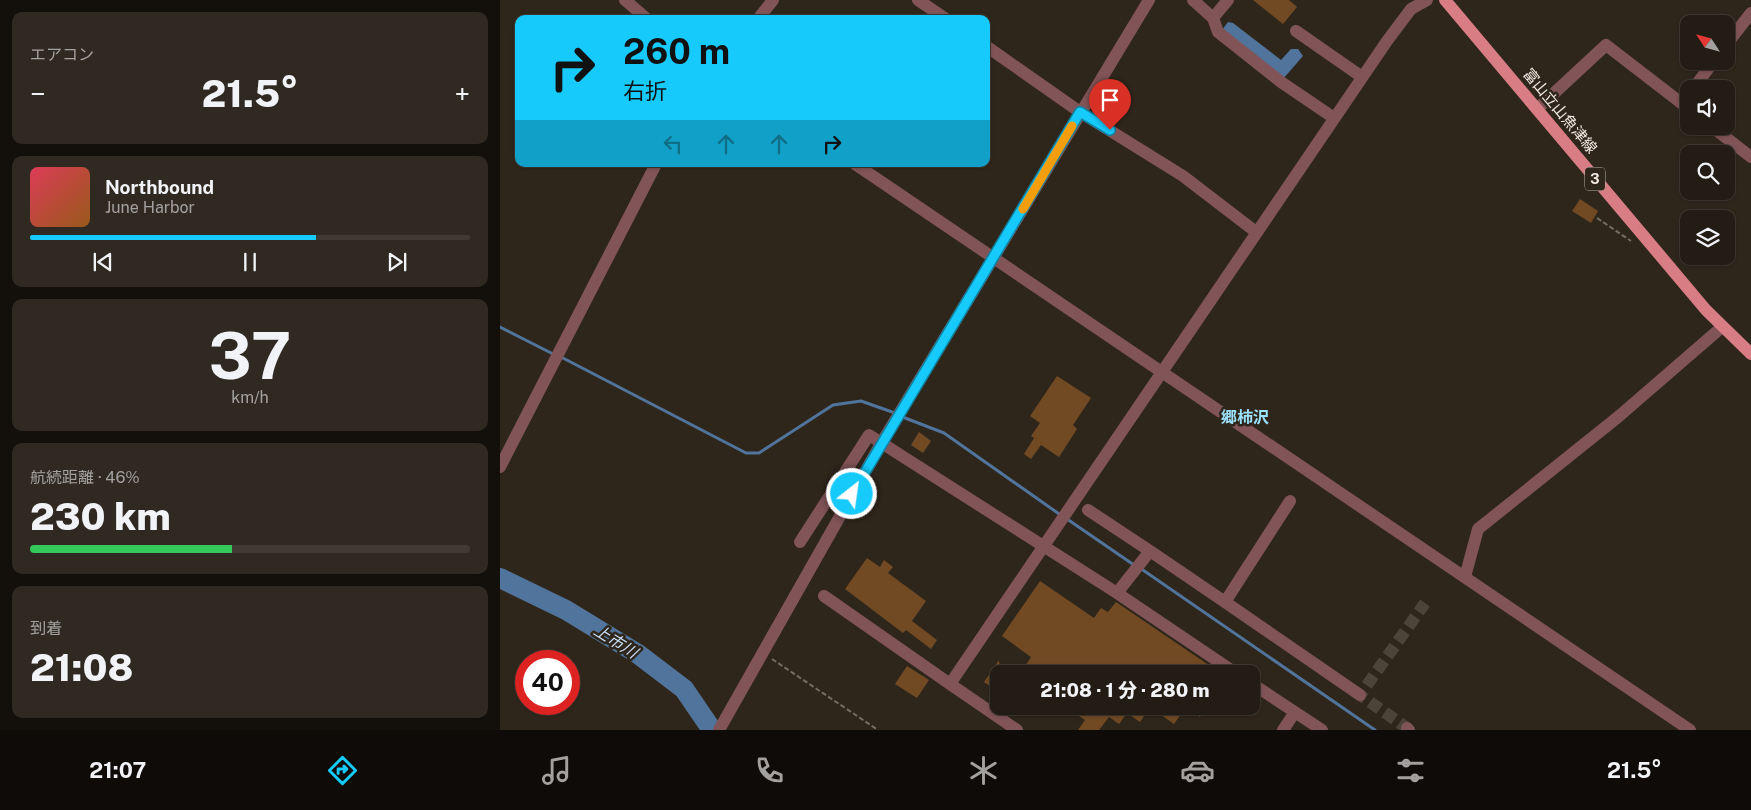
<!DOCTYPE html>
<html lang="ja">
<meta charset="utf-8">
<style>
:root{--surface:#231c14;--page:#2f2922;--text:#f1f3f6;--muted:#a3a1a0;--line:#403a34;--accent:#16cafb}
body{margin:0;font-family:"Public Sans","Noto Sans JP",sans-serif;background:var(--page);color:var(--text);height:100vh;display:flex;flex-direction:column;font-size:19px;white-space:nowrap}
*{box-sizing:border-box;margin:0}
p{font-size:16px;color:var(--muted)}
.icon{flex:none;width:28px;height:28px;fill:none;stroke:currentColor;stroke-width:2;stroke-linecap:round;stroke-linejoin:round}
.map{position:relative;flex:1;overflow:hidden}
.drawer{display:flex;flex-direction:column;gap:12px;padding:12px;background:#130f0b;width:500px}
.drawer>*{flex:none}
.hud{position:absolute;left:15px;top:15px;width:475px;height:152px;border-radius:10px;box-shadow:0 1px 4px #0004,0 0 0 1px var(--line);background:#16cafb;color:#111;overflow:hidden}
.needle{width:32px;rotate:306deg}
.controls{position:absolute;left:1180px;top:15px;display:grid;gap:10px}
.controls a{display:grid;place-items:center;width:55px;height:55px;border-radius:10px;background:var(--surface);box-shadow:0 1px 4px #0004,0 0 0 1px var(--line);font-size:25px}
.speed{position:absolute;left:15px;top:650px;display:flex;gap:10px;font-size:25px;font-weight:700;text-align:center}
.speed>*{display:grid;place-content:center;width:65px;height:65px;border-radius:50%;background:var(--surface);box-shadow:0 1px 4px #0004,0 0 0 1px var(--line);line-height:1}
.speed .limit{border:8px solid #d22;background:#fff;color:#111}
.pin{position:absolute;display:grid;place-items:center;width:42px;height:42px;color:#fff;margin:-51px -21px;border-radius:50% 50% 50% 0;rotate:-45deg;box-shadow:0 0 5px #0007}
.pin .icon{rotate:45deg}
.me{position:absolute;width:55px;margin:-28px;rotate:30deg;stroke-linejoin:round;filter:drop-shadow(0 0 4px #0008)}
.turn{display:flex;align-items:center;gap:18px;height:105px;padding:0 25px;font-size:22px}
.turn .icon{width:65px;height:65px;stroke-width:2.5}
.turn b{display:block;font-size:35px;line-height:42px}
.lanes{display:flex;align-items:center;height:48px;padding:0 25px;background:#0003;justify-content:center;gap:25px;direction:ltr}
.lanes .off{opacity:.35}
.big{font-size:38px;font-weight:800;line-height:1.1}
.drawer .card{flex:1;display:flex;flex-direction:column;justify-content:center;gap:8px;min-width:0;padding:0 18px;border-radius:10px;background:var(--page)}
.drawer .dial{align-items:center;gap:0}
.dial b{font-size:65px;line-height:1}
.song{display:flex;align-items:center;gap:15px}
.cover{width:60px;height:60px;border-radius:8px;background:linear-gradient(135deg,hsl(350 70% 55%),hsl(30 70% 35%))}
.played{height:5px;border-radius:2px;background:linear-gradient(90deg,var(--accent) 65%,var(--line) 65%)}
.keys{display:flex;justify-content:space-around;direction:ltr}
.heat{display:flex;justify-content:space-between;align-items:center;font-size:28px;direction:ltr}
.charge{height:8px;border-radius:4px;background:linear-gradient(90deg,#34c759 46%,var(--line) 0)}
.trip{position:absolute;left:490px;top:665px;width:270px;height:50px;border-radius:10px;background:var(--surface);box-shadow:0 1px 4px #0004,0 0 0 1px var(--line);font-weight:800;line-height:50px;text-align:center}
.dock{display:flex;height:80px;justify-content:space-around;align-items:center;background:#0e0b08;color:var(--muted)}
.dock .icon{width:35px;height:35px}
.dock .on{color:var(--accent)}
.dock b{font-size:22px;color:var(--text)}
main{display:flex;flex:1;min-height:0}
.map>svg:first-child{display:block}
.water{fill:#50749c}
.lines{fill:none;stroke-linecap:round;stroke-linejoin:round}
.stream{stroke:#50749c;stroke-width:3}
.river{stroke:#50749c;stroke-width:20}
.building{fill:#714a24}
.minor-tunnel{stroke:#4c4339;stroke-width:12;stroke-dasharray:12 6;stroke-linecap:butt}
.path{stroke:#756d63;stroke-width:2;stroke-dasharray:5 2.5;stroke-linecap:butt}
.minor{stroke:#815457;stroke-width:12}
.major{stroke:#d97d85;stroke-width:12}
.route-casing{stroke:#0e83a3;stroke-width:12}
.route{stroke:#16cafb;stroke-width:9}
.slow{stroke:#f59e0b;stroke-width:9}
.labels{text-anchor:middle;stroke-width:5;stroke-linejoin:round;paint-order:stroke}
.shield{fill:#2f261b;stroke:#b7afa7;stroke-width:1}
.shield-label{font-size:14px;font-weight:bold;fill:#f1eae3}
.street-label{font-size:15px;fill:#f1eae3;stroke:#2f261b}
.neighbourhood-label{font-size:16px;font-weight:bold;fill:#9be2fd;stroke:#2f261b}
.water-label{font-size:16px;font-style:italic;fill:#c7ddf6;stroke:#2f261b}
</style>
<main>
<section class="drawer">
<div class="card"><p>エアコン</p>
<div class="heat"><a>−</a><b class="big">21.5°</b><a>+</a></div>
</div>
<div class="card">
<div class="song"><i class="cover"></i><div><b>Northbound</b><p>June Harbor</p></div></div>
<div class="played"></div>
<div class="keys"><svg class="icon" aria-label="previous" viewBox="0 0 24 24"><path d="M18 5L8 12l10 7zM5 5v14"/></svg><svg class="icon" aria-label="pause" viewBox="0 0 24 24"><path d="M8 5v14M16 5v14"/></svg><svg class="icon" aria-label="next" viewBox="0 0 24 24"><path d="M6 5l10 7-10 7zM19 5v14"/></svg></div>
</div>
<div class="card dial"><b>37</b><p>km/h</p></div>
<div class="card"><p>航続距離 · 46%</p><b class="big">230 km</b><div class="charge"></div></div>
<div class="card"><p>到着</p><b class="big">21:08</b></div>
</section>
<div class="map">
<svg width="1251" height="730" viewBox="0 0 1251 730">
<rect width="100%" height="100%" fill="#2f261b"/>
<path class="water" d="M728 22 733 23 781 60 791 49H798L803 56 783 79 722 30Z"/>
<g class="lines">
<path class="stream" d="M0 327 55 355
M61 357 246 453H259L333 405 361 401 395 413
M400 416 444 433 562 516
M567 519 634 565
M640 568 875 730"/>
<path class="river" d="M0 578 66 610 138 654 184 689 212 730"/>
</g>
<path class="building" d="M753 0H789L797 7 783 24Z
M1080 199 1098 211 1091 223 1072 211Z
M557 376 591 398 573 425 577 429 559 457 541 445 531 459 524 454 534 438 531 436 540 423 530 416Z
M419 432 431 441 423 453 411 445Z
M367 558 380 567 384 560 393 567 388 573 426 601 412 621 437 640 431 649 406 630 403 633 345 589Z
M540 581 594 618 601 608 608 612 616 602 722 674H520L531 657 502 636Z
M499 660V663L514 674H499V692L484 682Z
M407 666 429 680 417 698 395 684Z
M582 706H707L700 717 686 707 674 724 650 707 640 722 627 713 619 724 609 717 599 730H578L585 720 576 714Z"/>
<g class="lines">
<path class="minor-tunnel" d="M905 730 907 728 860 695 925 603"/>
<path class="path" d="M1097 218 1131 241
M272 659 378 730"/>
<path class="minor" d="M125 0 147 19
M418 0 446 19
M693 0 713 18 718 32 781 82 834 118
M713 18 728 0
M258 19 273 0
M796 31 862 77
M1226 45 1251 13
M486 46 580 112 683 176 756 232
M1193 89 1214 61
M1037 109 1106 45 1189 109
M1211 126 1251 157
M355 164 1190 730
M0 467 156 164
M588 510 650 551 617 593
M300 542 369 435 617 593 737 674
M650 551 725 602 790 501
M965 577 978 529 1118 417 1222 327
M324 596 450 684
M725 602 860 695
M751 683 822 730
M907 728 909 730
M219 730 382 442 649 0
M517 730 450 684 887 41 911 9 927 0
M783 730 795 712"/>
<path class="major" d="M945 0 1206 310 1251 354"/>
</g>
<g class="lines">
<defs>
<path id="route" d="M352 494 580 112 610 130"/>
</defs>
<use href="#route" class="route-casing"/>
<use href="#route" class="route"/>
<path class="slow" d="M523 209 572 126"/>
</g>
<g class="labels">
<rect class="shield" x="1085" y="167.5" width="20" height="23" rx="4"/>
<g class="shield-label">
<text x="1095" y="184">3</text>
</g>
<g class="street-label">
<text transform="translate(1060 111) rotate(50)" y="5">富山立山魚津線</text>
</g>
<g class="neighbourhood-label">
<text x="745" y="423">郷柿沢</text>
</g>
<g class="water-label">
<text transform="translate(116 641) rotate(32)" y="6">上市川</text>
</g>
</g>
</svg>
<div class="controls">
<a><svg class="needle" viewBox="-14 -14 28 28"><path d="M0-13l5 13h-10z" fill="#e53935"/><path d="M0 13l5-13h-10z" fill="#a3a1a0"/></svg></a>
<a><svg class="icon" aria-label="sound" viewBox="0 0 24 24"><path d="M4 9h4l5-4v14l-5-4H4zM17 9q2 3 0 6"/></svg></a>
<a><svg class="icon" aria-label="search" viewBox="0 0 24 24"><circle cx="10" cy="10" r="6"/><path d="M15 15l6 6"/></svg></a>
<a><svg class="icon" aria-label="layers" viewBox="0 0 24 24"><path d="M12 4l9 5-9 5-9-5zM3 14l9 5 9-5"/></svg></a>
</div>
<div class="speed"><div class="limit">40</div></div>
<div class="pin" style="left:610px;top:130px;background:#d93025"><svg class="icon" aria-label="arrive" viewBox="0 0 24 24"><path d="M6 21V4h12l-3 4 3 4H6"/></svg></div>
<svg class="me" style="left:352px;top:494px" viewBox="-20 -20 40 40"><circle r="17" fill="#16cafb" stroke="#fff" stroke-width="3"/><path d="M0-11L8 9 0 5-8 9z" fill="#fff"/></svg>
<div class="trip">21:08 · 1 分 · 280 m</div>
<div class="hud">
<div class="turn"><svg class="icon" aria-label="right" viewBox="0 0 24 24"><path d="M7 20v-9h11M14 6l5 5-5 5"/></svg><div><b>260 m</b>右折</div></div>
<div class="lanes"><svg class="icon off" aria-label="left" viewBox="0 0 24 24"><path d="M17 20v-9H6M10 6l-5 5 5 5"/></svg><svg class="icon off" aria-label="ahead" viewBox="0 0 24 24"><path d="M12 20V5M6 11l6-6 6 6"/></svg><svg class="icon off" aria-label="ahead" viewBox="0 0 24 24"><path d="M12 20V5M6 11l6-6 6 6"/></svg><svg class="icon" aria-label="right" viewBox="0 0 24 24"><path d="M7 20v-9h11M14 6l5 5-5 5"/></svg></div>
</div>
</div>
</main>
<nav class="dock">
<b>21:07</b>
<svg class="icon on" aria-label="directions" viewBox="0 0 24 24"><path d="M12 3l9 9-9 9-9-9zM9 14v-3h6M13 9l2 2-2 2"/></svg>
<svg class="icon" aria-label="music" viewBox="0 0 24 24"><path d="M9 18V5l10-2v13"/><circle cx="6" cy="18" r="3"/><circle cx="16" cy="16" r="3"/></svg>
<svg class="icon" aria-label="phone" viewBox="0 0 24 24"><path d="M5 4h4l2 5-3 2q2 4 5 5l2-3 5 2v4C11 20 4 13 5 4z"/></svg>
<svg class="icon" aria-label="climate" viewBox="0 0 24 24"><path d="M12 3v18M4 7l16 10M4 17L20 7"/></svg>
<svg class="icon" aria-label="car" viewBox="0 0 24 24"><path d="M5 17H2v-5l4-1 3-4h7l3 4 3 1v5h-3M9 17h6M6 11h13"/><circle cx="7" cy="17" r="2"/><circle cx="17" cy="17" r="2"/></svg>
<svg class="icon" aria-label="filters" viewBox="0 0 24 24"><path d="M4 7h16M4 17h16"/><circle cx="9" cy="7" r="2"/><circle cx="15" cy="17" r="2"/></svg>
<b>21.5°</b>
</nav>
